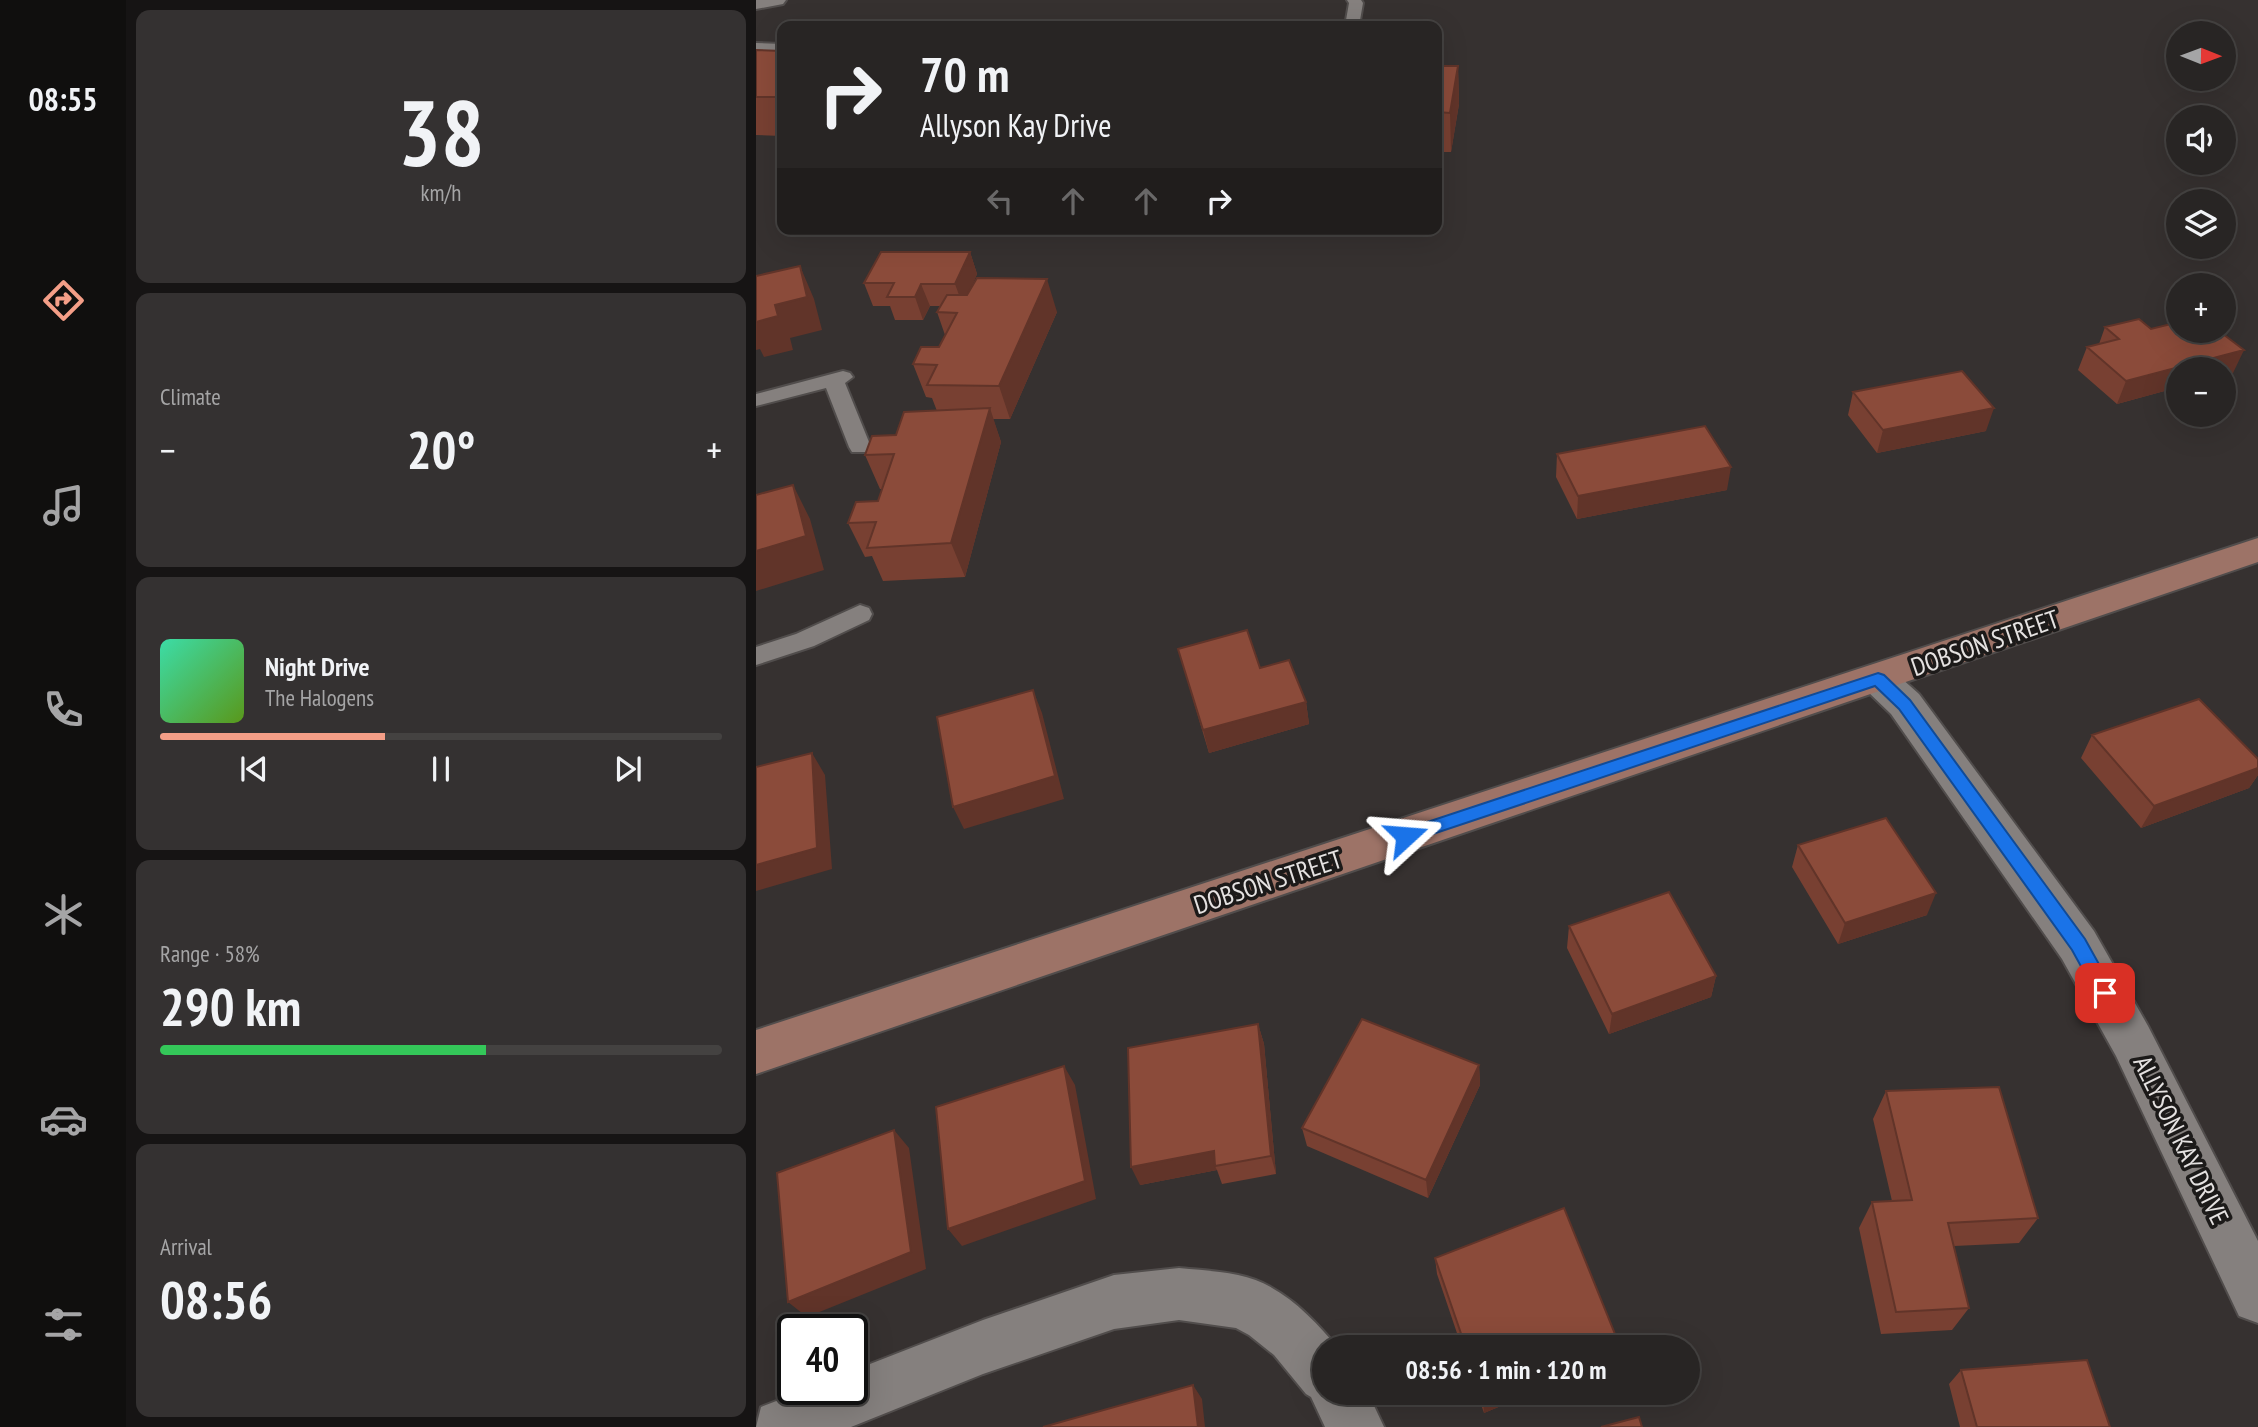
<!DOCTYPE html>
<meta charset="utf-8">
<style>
:root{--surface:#282524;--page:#343131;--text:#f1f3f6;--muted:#a5a5a6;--line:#444241;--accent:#f49e87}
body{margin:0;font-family:"PT Sans Narrow",sans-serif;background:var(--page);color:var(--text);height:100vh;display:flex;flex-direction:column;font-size:26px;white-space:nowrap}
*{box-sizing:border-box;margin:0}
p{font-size:23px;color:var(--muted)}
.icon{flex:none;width:38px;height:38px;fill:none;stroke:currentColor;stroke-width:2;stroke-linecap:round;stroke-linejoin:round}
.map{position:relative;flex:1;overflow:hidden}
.panel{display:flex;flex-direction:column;gap:10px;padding:10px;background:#161414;width:630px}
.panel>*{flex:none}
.guide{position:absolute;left:21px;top:21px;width:665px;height:214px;border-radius:14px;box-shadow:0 7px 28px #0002,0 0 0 2px var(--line);background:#282524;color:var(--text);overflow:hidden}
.needle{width:46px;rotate:91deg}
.tools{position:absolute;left:1410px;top:21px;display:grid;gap:14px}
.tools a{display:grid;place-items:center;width:70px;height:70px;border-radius:50%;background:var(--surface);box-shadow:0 7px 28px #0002,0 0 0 2px var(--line);font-size:35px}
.speed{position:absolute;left:21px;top:1314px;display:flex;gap:14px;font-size:35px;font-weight:700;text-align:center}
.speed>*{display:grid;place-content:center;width:91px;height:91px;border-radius:50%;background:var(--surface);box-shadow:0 7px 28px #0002,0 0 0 2px var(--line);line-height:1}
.speed .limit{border:4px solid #111;border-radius:10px;background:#fff;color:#111}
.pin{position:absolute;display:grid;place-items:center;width:60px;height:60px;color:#fff;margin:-30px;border-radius:14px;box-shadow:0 4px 10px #0006}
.me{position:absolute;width:77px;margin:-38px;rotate:71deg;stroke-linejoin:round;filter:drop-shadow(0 0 5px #0008)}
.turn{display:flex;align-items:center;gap:24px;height:147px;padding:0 28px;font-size:32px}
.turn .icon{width:91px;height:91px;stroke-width:2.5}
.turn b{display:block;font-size:49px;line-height:60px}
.lanes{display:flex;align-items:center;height:66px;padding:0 28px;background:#0003;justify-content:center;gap:35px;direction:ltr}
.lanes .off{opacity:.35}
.big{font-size:52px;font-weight:700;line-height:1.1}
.panel .widget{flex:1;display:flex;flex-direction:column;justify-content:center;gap:10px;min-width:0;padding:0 24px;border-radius:14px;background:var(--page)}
.panel .dial{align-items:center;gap:0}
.dial b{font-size:91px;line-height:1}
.song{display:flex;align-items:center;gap:21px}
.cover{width:84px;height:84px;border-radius:10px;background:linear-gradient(135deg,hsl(160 70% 55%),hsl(90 70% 35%))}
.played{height:7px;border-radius:4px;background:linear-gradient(90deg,var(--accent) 40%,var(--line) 40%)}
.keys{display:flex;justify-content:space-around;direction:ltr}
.heat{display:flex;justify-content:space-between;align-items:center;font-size:38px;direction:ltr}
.charge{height:10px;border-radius:5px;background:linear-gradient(90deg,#34c759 58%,var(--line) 0)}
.trip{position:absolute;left:556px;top:1335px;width:388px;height:70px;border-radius:35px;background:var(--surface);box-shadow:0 7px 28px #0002,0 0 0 2px var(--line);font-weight:700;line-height:70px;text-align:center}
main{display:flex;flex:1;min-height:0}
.dock{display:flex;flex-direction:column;width:126px;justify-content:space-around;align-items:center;background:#100f0e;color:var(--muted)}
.dock .icon{width:49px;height:49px}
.dock .selected{color:var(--accent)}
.dock b{font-size:32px;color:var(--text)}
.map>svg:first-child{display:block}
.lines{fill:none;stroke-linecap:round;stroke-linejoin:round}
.lane-casing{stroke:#514d4c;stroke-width:4}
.street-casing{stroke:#514d4c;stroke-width:4}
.secondary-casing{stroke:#514d4c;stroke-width:4}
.lane{fill:#85807e;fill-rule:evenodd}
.street{fill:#85807e;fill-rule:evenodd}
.secondary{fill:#9d7367;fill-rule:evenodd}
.wall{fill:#784032}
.shaded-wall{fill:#613429}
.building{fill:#8b4b3a;stroke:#613429;stroke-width:2}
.route{fill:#1a73e8;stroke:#114b97;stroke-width:2}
.labels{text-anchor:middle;stroke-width:7;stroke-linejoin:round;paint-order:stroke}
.street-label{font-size:26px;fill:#e5e2e1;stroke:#1c1a19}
</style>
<main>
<nav class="dock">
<b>08:55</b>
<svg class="icon selected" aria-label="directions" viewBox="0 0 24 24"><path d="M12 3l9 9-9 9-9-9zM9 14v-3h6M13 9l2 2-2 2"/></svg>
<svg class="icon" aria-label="music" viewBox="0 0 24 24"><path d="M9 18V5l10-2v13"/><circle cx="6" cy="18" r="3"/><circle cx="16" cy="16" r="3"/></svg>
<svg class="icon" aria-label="phone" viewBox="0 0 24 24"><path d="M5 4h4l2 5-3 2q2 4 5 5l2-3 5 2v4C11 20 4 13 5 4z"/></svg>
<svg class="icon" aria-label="climate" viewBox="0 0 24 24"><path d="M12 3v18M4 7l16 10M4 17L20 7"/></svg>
<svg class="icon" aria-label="car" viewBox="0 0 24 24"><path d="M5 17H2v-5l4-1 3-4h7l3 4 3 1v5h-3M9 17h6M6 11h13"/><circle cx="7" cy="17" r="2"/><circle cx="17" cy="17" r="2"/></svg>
<svg class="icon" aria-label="filters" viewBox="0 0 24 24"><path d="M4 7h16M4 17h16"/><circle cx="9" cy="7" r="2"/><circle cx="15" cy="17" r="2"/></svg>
</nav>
<section class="panel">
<div class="widget dial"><b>38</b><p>km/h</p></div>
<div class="widget"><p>Climate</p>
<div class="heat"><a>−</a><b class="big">20°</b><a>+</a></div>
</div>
<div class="widget">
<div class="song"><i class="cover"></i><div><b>Night Drive</b><p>The Halogens</p></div></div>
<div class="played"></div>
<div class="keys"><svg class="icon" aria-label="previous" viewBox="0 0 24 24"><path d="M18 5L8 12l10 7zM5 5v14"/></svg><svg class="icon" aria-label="pause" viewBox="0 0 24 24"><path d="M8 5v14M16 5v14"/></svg><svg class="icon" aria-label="next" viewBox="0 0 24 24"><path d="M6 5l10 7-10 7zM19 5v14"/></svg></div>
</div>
<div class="widget"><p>Range · 58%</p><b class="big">290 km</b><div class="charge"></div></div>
<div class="widget"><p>Arrival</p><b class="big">08:56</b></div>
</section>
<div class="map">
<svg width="1502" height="1427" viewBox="0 0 1502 1427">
<rect width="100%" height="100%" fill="#363130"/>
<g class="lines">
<defs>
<path id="lane" d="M591 0H605L607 3 603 26H589L593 3Z
M0 43 26 44V52L0 53Z
M87 371 94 373 97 377 89 383 115 447 112 452H96L93 447 70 388 0 406V394Z
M104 605 113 608 116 614 113 620 58 646 0 665V647L40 634Z"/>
<path id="street" d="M0 0H30L27 4 0 9Z
M1122 665 1135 669 1163 694 1338 931 1392 1026 1502 1241V1323L1483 1316 1360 1056 1306 959 1135 714 1109 689 1103 679 1109 669Z
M423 1268C443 1270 463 1271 482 1275 524 1283 556 1317 582 1348H569V1393H612L628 1427H569L555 1397 550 1394 518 1355 493 1335 480 1328 423 1320 358 1329 227 1374 95 1427H0L5 1407 49 1390H96V1371L227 1320 358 1275Z"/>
<path id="secondary" d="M1502 538V562L0 1074V1030Z"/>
</defs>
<use href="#lane" class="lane-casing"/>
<use href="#street" class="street-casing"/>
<use href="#secondary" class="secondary-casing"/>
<use href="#lane" class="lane"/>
<use href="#street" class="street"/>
<use href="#secondary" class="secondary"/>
</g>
<path class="wall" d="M0 50 26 51V136L0 135Z
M681 66H702L703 104 695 152H681Z
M214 252 221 274 214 290 301 312 254 419H237L245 442 209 577 127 581 116 556 109 557 92 523 122 501 126 489H124L109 455 181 411 176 398 170 397 157 364 183 347 189 335 181 312 184 306H174L167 320H139L134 306H117L108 283Z
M1349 327 1395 329 1477 373 1468 375V369H1423V387L1361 404 1322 370 1331 347 1343 344Z
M1097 392 1230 431 1121 453 1092 415Z
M801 454 971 490 821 519 800 477Z
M422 649 504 668 550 702 553 724 453 753Z
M1336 735 1502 759V775L1493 788 1385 828 1325 758Z
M1042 845 1171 915 1082 944 1036 867Z
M813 926 960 976 955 997 853 1034 811 948Z
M502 1024 508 1044 520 1174 466 1184 461 1170 384 1185Z
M723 1065 724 1085 672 1198 551 1146 546 1128Z
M1130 1091 1282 1218 1263 1243 1198 1246 1213 1308 1196 1330 1125 1334 1103 1228 1116 1202 1136 1201 1117 1119Z
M679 1258 863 1344 862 1348H706L681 1274Z
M1205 1370 1354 1427H1204L1193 1384Z
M721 1393H776L728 1413Z"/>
<path class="shaded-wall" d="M702 66 703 104 695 152 694 113Z
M214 252 221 274 207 306 199 284Z
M44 266 58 299 66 330 34 338 37 350 8 357 4 349 0 350V322L19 305Z
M291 279 301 312 254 419 243 386Z
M165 284 174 306 167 320 159 297Z
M1488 350 1477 373 1468 375V369H1423V387L1361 404 1370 381Z
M234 408 245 442 209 577 195 543Z
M1238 408 1230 431 1121 453 1127 430Z
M975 467 971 490 821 519 822 496Z
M37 485 54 519 68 570 0 591V551Z
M277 690 286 713 308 799 208 829 197 807Z
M550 702 553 724 453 753 447 730Z
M56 753 69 775 76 869 0 891V865Z
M1502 768V775L1493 788 1385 828 1398 806Z
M1180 893 1171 915 1082 944 1089 923Z
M960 976 955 997 853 1034 856 1014Z
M502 1024 508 1044 520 1174 515 1156Z
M723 1065 724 1085 672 1198 670 1180Z
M308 1066 319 1085 340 1199 206 1246 192 1229Z
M138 1130 153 1148 170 1269 51 1317 32 1302Z
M458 1151 459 1166 461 1170 384 1185 375 1167Z
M437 1385 446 1399 449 1427H442Z
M742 1393H776L728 1413 727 1399Z"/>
<path class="building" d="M0 50 26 51V97H0Z
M681 66H702L694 113 681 112Z
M125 252H214L199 284H165L159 297H131L138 283H108Z
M44 266 51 297 19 305 22 316 0 322V276Z
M221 278 291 279 243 386 171 385 181 365 157 364 165 347H183L201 313 181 312 191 295H211Z
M1383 319 1395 329 1423 322V331H1463L1488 350 1370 381 1331 347 1363 339 1349 327Z
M1206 371 1238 408 1127 430 1097 392Z
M234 408 195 543 111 548 120 522 92 523 100 502 122 501 138 454 109 455 116 436 140 435 148 412Z
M949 426 975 467 822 496 801 454Z
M37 485 50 536 0 551V495Z
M491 630 504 668 533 660 550 702 447 730 422 649Z
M277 690 299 776 197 807 181 717Z
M1443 699 1502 759V768L1398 806 1336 735Z
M56 753 61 848 0 865V767Z
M1130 818 1180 893 1089 923 1042 845Z
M913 892 960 976 856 1014 813 926Z
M606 1019 723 1065 670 1180 546 1128Z
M502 1024 515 1156 459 1166 458 1151 375 1167 372 1048Z
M308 1066 329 1181 192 1229 180 1107Z
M1243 1087 1282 1218 1192 1223 1213 1308 1140 1312 1116 1202 1156 1200 1130 1091Z
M138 1130 155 1252 32 1302 21 1173Z
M808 1208 863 1344 853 1348H710L679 1258Z
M1331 1360 1354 1427H1221L1205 1370Z
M437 1385 442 1427H287Z
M725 1393H742L727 1399Z
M883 1417 886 1427H845Z"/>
<path class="route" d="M1122 673 1128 675 1154 700 1329 939 1359 993 1356 999 1349 1001 1343 999 1316 950 1143 709 1119 686 650 843 644 841 642 836 644 831Z"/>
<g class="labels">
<g class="street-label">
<text transform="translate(1229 643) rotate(-19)" y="9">DOBSON STREET</text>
<text transform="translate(512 882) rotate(-18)" y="9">DOBSON STREET</text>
<text transform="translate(1425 1140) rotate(64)" y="9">ALLYSON KAY DRIVE</text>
</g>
</g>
</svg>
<div class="tools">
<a><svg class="needle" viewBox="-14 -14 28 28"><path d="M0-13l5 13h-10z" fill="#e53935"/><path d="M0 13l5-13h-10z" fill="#a5a5a6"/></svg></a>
<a><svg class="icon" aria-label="sound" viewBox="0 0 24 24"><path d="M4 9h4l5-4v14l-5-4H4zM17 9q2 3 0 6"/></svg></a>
<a><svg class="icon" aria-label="layers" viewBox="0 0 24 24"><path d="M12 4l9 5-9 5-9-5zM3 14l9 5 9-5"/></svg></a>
<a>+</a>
<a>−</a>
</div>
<div class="speed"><div class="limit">40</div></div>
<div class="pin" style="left:1349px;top:993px;background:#d93025"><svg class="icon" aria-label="arrive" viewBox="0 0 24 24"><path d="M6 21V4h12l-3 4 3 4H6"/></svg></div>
<svg class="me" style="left:650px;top:836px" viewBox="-20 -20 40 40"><path d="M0-17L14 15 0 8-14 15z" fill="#1a73e8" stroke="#fff" stroke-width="4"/></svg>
<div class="trip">08:56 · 1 min · 120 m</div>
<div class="guide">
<div class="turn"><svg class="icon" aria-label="right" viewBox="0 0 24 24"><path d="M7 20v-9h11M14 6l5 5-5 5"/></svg><div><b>70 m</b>Allyson Kay Drive</div></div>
<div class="lanes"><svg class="icon off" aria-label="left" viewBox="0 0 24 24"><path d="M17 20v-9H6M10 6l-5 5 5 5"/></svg><svg class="icon off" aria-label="ahead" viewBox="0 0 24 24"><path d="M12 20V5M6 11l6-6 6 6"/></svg><svg class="icon off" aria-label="ahead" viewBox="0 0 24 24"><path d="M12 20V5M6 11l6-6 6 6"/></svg><svg class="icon" aria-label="right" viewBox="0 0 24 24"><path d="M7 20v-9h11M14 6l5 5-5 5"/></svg></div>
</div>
</div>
</main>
